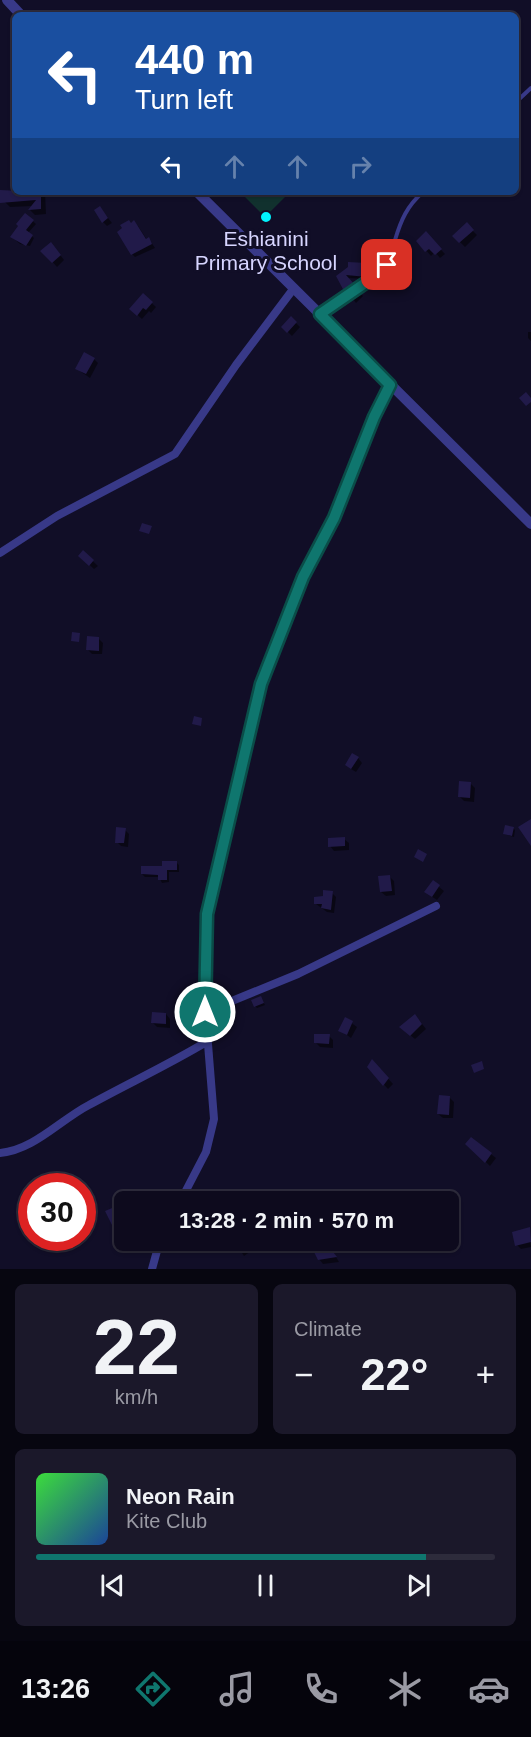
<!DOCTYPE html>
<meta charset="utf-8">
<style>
:root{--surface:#0d0a1d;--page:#1b182a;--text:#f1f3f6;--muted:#9a9aa4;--line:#2d2b3b;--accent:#0f766e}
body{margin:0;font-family:Arial,sans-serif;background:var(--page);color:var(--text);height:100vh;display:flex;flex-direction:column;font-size:22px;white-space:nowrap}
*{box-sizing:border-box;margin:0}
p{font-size:20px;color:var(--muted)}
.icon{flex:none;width:33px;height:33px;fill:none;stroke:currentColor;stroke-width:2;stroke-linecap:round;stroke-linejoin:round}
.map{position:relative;height:1269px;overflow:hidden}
.panel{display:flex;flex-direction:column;gap:15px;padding:15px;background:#070610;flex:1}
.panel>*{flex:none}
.guide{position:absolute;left:12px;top:12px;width:507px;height:183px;border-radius:9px;box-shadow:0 2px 4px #0004,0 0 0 2px var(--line);background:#1a4fa0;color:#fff;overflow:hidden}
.speed{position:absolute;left:18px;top:1173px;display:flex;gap:12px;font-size:30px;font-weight:700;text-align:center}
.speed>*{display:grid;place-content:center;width:78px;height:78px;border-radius:50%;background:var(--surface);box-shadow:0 2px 4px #0004,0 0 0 2px var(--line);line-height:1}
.speed .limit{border:9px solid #d22;background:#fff;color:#111}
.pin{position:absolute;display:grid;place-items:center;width:51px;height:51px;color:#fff;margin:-26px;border-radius:12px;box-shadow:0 3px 9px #0006}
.me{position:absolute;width:66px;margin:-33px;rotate:0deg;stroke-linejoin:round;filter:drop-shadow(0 0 4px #0008)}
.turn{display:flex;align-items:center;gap:21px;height:126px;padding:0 24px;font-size:27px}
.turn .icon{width:78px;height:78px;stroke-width:2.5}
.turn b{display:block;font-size:42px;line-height:51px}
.lanes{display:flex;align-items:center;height:57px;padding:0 24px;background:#0003;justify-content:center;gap:30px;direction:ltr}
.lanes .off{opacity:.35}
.big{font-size:45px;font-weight:600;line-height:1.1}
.panel .widget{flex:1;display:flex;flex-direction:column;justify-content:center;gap:9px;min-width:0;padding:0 21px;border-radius:9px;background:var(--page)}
.panel .dial{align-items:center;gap:0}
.dial b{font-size:78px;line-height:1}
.song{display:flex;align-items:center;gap:18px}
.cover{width:72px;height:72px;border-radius:9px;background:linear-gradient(135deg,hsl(120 70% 55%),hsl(220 70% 35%))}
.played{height:6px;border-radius:3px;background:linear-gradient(90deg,var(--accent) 85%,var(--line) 85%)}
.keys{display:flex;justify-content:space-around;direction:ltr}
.heat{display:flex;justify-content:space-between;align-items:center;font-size:33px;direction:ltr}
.panel .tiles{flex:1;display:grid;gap:15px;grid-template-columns:1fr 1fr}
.widget:last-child{grid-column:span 2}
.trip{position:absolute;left:114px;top:1191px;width:345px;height:60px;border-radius:9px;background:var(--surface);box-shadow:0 2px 4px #0004,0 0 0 2px var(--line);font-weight:600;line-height:60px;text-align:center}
.menu{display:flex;height:96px;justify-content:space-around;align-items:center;background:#05040c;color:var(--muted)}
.menu .icon{width:42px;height:42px}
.menu .current{color:var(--accent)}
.menu b{font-size:27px;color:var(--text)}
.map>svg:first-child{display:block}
.green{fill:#11312e}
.shadow{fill:#0007}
.building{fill:#211a49}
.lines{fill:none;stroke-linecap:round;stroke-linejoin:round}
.service{stroke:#383988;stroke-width:4}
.minor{stroke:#383988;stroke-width:8}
.tertiary{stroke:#383988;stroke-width:10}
.route-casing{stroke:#0a4d48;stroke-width:15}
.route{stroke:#0f766e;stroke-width:10}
.poi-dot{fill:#01f4ff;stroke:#110e27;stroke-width:2}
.labels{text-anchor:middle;stroke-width:6;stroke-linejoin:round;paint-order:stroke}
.poi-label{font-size:21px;fill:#d7d5ff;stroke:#110e27}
</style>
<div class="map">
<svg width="531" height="1269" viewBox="0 0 531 1269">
<rect width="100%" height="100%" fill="#110e27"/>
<path class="green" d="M240 192H290L265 217Z"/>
<path class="shadow" d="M15 184V192H45L46 214 35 215 30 210 33 206 10 207 0 197V192L15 193 14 185Z
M100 208 112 223 107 226 103 222Z
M26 215 36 224 28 233 34 238 30 246 20 244 12 237Z
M131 224 138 226 147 240 149 239 155 248 135 257 131 253 124 229Z
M466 224 477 235 465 247 454 236Z
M426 234 445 254 440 258 435 252 431 256 418 241Z
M55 248 64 260 57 267 43 251Z
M367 264 370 268 369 279 347 278 358 290 350 295 338 276Z
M361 294 363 296 356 303 353 299Z
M143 295 156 307 151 313 149 311 142 319 131 309Z
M291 318 300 327 292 336 283 327Z
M528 332H531V341L528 338Z
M94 359 98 363 90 378 77 369Z
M83 552 98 566 94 569 80 556Z
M98 638 103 643 102 654H92L88 650Z
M358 758 362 763 356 772 351 769Z
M470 783 475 788 474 802 464 801 460 797Z
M513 828 515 830 514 837 504 834Z
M125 830 129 834 128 847 121 846 117 842Z
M344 839 349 843V850L334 851 330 846Z
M176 862 179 865V872H169V882L162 883 159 877H145L142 874Z
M389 876 394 881 395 895 386 896 381 892Z
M433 882 444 891 437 900 431 896Z
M332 893 336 897 334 913 327 912 316 904Z
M261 998 265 1005 257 1008 255 1006Z
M166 1014 170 1019V1028L157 1027 153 1023Z
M346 1019 357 1027 351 1038 340 1030Z
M419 1020 426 1029 415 1039 405 1031Z
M329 1036 333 1040V1048L320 1047 316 1043Z
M376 1065 393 1084 388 1089 368 1067Z
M449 1097 454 1102 453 1118H443L438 1114Z
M471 1139 496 1158 490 1166 467 1144Z
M117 1208 124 1219 117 1228 107 1212Z
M529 1229 531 1247 521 1249 517 1245Z
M234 1240H251L254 1249 244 1256Z
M418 1240H435L437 1249 423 1251 419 1247Z
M332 1250 339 1262 323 1264 319 1259Z"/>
<path class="building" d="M0 190 41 192V209L28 210 36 200 0 203Z
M100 206 108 218 102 223 94 210Z
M25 213 34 220 26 230 33 235 26 246 10 237 18 226 16 224Z
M129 220 131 223 134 220 146 239 149 237 152 244 131 255 117 232 122 228 120 225Z
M467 222 474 230 459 243 452 236Z
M426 231 442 249 435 255 429 249 425 252 416 241Z
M51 242 61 255 52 263 40 251Z
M348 262 367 263V277L346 275 356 286 345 293 336 276 348 267Z
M143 293 153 302 146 310 143 308 137 316 129 309Z
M291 316 297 322 287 333 281 327Z
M84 352 95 358 86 374 75 369Z
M526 392 531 398V402L526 406 519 398Z
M142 523 152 526 149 534 139 531Z
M83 550 94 560 89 566 78 556Z
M72 632 80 633 79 642 71 641Z
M87 636 99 637V651L86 650Z
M194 716 202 718 201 726 192 724Z
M352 753 359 757 351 769 345 765Z
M459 781 471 782 470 798 458 797Z
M531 819V846L518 827Z
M505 825 514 827 512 836 503 834Z
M116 827 126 828 124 843H115Z
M345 837V846L328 847V838Z
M418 849 427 854 423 862 414 857Z
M162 861H177V870H167V880H158V875L141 874V866H162Z
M390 875 392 891 380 892 378 876Z
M433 880 440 885 432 897 424 892Z
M323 890 333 891 331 910 321 908 322 904H314V897L323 896Z
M261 996 264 1003 254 1007 251 1000Z
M152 1012 166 1013V1024L151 1023Z
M415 1014 422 1024 410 1036 399 1027Z
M345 1017 353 1021 347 1035 338 1031Z
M314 1034H330L329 1044 314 1043Z
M372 1059 389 1078 383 1086 367 1067Z
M482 1061 484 1069 474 1073 471 1065Z
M439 1095 450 1096 449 1115 437 1114Z
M471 1137 492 1153 485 1163 465 1144Z
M117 1206 122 1213 112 1225 105 1211Z
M530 1227 531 1242 515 1246 512 1232Z
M232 1240H258L239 1252Z
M310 1244H327L337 1257 318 1260Z"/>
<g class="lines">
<path class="service" d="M516 102 531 88
M321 314C339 301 377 280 388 262 392 255 393 248 395 240 401 220 407 206 423 192"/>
<path class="minor" d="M0 553 57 516 175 454 236 365 294 288
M205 1012 298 974 436 906
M0 1153C34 1150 60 1120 89 1105 129 1083 168 1065 208 1041
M180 1202 206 1152 214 1119 206 1019 207 913 261 684 303 577 335 518 374 417 390 385
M152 1269 160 1240"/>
<path class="tertiary" d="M7 0 21 15
M197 192 531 524"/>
</g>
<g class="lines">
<defs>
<path id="route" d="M205 1012 207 914 261 684 303 577 334 518 374 417 390 385 320 314 374 277 387 265"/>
</defs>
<use href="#route" class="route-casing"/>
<use href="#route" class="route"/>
</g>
<circle class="poi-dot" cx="266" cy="217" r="6"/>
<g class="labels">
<g class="poi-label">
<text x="266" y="246">Eshianini<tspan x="266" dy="24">Primary School</tspan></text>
</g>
</g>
</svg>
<div class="speed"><div class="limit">30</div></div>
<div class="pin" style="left:387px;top:265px;background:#d93025"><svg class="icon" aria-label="arrive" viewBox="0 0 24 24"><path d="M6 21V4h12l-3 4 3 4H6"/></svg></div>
<svg class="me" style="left:205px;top:1012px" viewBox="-20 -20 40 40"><circle r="17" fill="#0f766e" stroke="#fff" stroke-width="3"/><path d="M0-11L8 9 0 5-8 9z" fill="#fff"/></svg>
<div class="trip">13:28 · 2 min · 570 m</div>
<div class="guide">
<div class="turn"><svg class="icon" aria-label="left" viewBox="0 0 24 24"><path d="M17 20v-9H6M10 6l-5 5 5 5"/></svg><div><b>440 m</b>Turn left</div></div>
<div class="lanes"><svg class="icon" aria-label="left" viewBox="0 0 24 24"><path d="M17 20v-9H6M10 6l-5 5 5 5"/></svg><svg class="icon off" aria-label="ahead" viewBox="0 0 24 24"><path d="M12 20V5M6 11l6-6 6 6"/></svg><svg class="icon off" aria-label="ahead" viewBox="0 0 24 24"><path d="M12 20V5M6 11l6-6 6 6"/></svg><svg class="icon off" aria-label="right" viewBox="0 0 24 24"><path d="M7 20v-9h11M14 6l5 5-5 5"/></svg></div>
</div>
</div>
<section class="panel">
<div class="tiles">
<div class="widget dial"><b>22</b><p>km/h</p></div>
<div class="widget"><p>Climate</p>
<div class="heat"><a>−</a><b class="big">22°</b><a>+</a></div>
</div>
<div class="widget">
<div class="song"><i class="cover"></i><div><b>Neon Rain</b><p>Kite Club</p></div></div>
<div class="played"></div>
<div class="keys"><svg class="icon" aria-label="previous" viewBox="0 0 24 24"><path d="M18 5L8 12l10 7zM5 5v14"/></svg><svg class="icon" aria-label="pause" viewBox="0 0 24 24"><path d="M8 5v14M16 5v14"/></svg><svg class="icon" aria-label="next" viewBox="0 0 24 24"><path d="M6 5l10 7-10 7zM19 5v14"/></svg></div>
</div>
</div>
</section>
<nav class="menu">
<b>13:26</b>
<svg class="icon current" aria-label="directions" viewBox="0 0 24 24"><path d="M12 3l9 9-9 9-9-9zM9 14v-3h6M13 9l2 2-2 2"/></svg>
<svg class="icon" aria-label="music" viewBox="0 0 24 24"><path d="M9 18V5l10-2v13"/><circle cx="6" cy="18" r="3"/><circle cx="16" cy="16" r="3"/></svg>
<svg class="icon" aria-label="phone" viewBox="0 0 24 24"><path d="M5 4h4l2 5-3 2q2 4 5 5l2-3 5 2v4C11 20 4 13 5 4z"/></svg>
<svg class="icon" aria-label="climate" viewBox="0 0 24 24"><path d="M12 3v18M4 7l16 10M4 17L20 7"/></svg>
<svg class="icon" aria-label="car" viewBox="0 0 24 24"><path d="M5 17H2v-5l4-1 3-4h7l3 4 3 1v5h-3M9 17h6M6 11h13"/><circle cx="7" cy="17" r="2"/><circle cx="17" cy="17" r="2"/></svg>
</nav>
